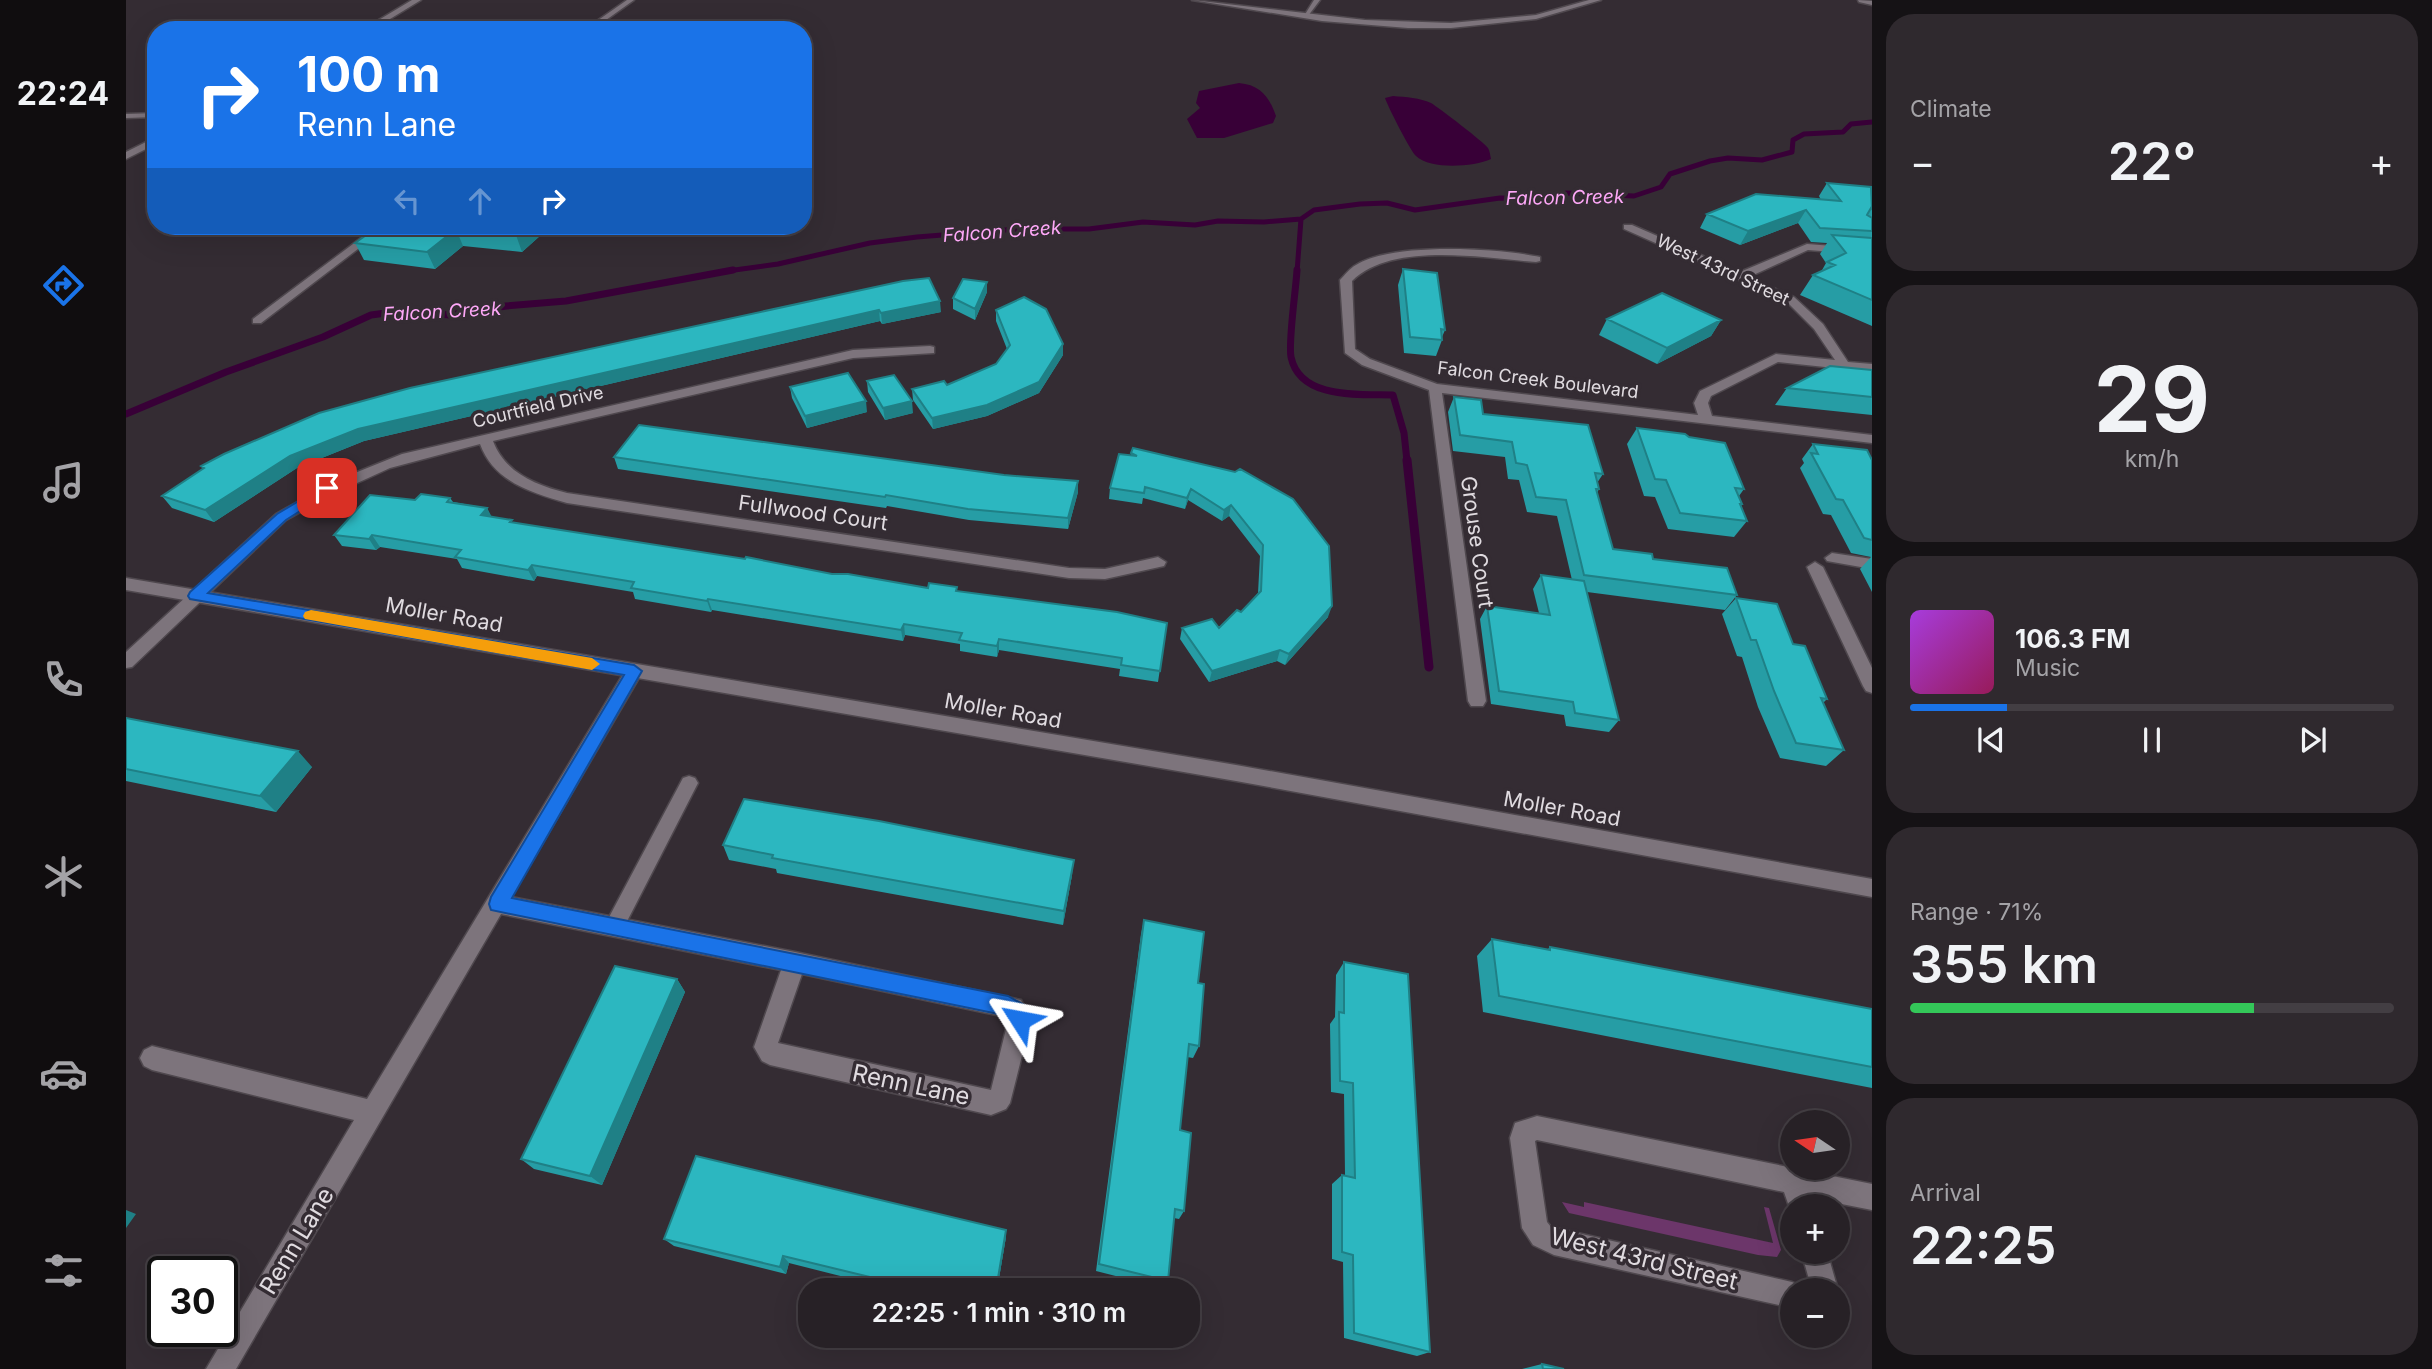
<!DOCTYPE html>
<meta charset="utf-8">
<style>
:root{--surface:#272126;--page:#2f292e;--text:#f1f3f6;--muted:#a4a3a7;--line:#433e43;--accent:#1a73e8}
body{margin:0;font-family:Inter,sans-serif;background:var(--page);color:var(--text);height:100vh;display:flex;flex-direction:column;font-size:26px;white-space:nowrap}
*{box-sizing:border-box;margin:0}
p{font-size:23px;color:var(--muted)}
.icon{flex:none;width:38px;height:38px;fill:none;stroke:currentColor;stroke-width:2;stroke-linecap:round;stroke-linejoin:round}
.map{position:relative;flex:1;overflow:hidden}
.side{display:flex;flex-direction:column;gap:14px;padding:14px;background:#151215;width:560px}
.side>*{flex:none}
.banner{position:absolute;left:21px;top:21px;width:665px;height:214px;border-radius:28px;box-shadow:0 7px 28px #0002,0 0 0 2px var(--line);background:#1a73e8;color:#fff;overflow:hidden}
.needle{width:46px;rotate:283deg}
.controls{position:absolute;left:1654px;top:1110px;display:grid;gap:14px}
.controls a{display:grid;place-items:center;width:70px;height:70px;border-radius:50%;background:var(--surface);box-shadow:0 7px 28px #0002,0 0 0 2px var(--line);font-size:35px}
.speed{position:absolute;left:21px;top:1256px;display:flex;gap:14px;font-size:35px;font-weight:700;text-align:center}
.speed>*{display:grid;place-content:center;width:91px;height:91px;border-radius:50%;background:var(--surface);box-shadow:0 7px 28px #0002,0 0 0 2px var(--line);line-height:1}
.speed .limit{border:4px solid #111;border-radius:10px;background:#fff;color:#111}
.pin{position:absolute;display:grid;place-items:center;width:60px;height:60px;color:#fff;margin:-30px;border-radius:14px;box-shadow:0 4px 10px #0006}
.me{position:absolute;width:77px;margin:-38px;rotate:304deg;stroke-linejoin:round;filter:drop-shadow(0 0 5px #0008)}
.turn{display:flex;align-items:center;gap:24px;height:147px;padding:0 35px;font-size:32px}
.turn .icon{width:91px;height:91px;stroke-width:2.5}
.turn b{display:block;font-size:49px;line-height:60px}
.lanes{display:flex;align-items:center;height:66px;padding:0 35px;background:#0003;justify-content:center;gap:35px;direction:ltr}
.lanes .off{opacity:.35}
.big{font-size:52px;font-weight:600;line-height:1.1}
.side .card{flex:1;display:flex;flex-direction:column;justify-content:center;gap:10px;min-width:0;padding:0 24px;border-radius:28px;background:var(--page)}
.side .dial{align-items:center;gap:0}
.dial b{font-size:91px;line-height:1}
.song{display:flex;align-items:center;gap:21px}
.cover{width:84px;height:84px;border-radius:10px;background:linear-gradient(135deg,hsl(280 70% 55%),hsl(330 70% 35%))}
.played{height:7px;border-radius:4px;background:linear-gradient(90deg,var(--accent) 20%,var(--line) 20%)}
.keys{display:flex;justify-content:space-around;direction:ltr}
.heat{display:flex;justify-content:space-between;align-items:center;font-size:38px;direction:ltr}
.charge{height:10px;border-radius:5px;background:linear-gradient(90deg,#34c759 71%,var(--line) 0)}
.trip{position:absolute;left:672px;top:1278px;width:402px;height:70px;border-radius:28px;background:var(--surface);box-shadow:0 7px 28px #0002,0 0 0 2px var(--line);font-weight:600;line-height:70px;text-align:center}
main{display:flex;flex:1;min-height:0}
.menu{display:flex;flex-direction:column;width:126px;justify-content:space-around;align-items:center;background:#100d0f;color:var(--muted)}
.menu .icon{width:49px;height:49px}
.menu .on{color:var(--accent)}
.menu b{font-size:32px;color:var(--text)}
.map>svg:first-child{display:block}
.green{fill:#6c366a}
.water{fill:#380037}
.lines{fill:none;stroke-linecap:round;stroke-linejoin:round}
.stream-far2{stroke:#380037;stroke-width:5}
.stream-far1{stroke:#380037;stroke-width:7}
.stream{stroke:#380037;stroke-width:9}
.lane-casing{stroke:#4f484e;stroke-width:3}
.street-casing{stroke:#4f484e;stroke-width:3}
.secondary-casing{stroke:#4f484e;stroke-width:3}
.lane{fill:#7d747c;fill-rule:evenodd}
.street{fill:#7d747c;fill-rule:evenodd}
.secondary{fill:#7d747c;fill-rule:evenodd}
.wall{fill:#269da5}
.shaded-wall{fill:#1f8086}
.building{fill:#2cb7c0;stroke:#1f8086;stroke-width:2}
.route{fill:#1a73e8;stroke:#114b97;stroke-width:2}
.slow{fill:#f59e0b}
.labels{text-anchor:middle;stroke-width:7;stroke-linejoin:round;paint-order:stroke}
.far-street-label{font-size:18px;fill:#e0dbe0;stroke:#342c33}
.far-water-label{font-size:19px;font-style:italic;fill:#fea8f8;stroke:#342c33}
.street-label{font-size:21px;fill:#e0dbe0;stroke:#342c33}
.near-street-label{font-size:24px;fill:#e0dbe0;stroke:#342c33}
</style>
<main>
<nav class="menu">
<b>22:24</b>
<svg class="icon on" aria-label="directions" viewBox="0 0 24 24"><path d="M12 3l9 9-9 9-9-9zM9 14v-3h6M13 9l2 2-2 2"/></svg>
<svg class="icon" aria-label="music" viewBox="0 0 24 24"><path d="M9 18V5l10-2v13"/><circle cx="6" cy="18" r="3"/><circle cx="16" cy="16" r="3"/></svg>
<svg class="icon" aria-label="phone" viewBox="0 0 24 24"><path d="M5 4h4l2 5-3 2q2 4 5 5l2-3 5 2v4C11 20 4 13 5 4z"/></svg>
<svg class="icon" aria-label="climate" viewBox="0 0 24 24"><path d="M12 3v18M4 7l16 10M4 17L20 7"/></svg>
<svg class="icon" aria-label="car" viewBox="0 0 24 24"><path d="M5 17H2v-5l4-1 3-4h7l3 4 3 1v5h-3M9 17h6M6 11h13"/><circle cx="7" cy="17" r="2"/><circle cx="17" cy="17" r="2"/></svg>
<svg class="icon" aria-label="filters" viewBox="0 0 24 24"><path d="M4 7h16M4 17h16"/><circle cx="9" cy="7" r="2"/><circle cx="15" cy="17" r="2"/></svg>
</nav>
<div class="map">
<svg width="1746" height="1369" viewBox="0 0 1746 1369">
<rect width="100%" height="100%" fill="#342c33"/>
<path class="green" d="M1436 1202 1458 1207V1202L1647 1243 1638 1207 1643 1208 1655 1250 1651 1257 1632 1255 1443 1213Z"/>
<path class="water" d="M1113 83C1134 85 1143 96 1150 116L1147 123 1098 138H1071L1061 119 1074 108 1070 103 1073 91Z
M1267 96C1280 97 1294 98 1305 103 1312 107 1359 143 1362 148 1364 151 1364 155 1365 159 1347 167 1305 170 1290 156 1285 152 1261 105 1259 98Z"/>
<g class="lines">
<path class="stream-far2" d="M594 272 652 264 744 243 791 237 892 229H963L1017 222 1069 225 1092 221 1138 222 1175 219 1188 210 1234 204 1261 203 1289 210 1374 198 1423 199 1440 193 1508 196 1535 187 1544 174 1584 161 1602 158 1636 160 1666 152 1667 140 1678 134 1717 132 1725 124 1746 122
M1171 272 1175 219"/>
<path class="stream-far1" d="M1171 270C1170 289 1162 342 1165 357 1174 400 1234 394 1267 395L1278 433 1281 461
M0 414 100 372 197 337 245 315 275 311 324 315 380 306 440 301 607 270"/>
<path class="stream" d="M1281 460 1303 667"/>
<defs>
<path id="lane" d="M501 0H508L466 30H458Z
M1188 0H1194L1182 16H1178Z
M30 113V117L0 118V114Z
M251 226H262L135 323H127V319Z
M1706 553 1746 559V569L1701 561 1699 558Z
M563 776 569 778 572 783 495 933 488 936 481 933 478 927 481 921 557 778Z"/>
<path id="street" d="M1066 0 1239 20 1325 23 1410 15 1463 0H1475L1410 19 1325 28H1282L1196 21Z
M1498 225H1506L1614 272 1681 244 1746 249V255L1682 250 1623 277 1668 297 1697 324 1722 362 1746 364V372L1652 362 1585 396 1582 403 1586 416 1746 435V443L1316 393 1360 701 1357 706H1345L1342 701 1303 390 1236 365 1219 353 1214 280C1219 275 1224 268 1230 265 1267 242 1372 248 1414 257V261L1410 262C1358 258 1266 241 1226 281L1229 349 1244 359 1311 384 1572 415 1568 403 1574 391 1650 354 1709 360 1688 329 1660 301 1498 229Z
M804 346 808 347V353L727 358 367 441C379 473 410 485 441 493L943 568 979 569 1032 557 1040 562 1038 566 979 579 943 578 441 503C406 493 368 482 354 444L264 468 205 495 160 520 6 667 0 668V652L150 514 209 481 276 454 727 350Z
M1689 562 1697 567 1746 668V693L1740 691 1737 686 1681 567Z
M508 664 514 666 517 671 385 897 669 952 895 1000 905 1020 884 1103 880 1109 865 1115 644 1065 636 1061 628 1047 655 970 375 914 110 1369H80L228 1120 26 1070 18 1066 14 1058 18 1050 26 1046 241 1099 502 666ZM676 974 880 1017 882 1021 865 1090 652 1043Z
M1411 1116 1746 1184V1210L1685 1198 1688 1206H1666V1215L1658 1192 1411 1140 1409 1141 1421 1222 1425 1227 1666 1282 1675 1286 1677 1290H1666V1308L1428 1255 1407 1245 1396 1228 1384 1138 1389 1123Z
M1675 1251H1701L1712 1290V1292V1290H1686Z"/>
<path id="secondary" d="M286 0H295L246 30H236Z
M1732 0 1746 1V5L1733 2Z
M30 137V144L0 159V152Z
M0 578 1110 765 1746 879V897L1110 781 0 590Z"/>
</defs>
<use href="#lane" class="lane-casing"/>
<use href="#street" class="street-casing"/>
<use href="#secondary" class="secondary-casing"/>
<use href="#lane" class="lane"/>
<use href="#street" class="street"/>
<use href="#secondary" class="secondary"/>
</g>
<path class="wall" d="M1701 183 1746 188V326L1674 295 1687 275 1695 272 1700 263 1694 254 1701 243 1685 242 1672 223 1614 245 1574 228 1581 214 1695 200 1693 196Z
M253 226H425L396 252 337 246 309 269 238 260 229 243Z
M1277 269 1319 330 1316 337V340L1310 356 1278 353 1272 285Z
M777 281 815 312 756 324 754 321 238 441 171 468 88 522 46 508 36 496 77 469 75 466Z
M861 292 849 320 827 309V298Z
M870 310 937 344V355L913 393 861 416 807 429 787 400 786 389 821 385 870 364 881 349 870 321Z
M1481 319 1595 320 1585 336 1531 364 1473 335Z
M1746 370V415L1649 405 1661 388Z
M741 381 787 413 759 420 742 392Z
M664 387 741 412 681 428 666 398Z
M1328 397 1357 414 1477 474 1471 483 1473 489 1471 493 1487 549 1527 559 1611 595 1599 610 1461 592 1493 720 1483 732 1440 726 1438 715 1365 704 1354 619 1361 606 1413 613 1407 589 1415 575 1446 580 1431 516 1401 512 1393 480 1382 479 1379 457 1327 451 1322 412Z
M1511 428 1618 489 1613 496 1616 504 1615 506 1621 521 1608 537 1542 529 1529 497 1518 496 1501 444Z
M1687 444 1746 460V592L1734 569 1745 557 1725 553 1705 515 1697 514 1674 468 1678 463 1676 459Z
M1005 453 1109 472 1202 617 1159 665 1151 661 1083 682 1054 639 1056 628H1093L1115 612 1132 593 1134 556 1103 516 1096 521 1062 500 1059 509 1017 498 1016 504 983 499 984 488 1005 455Z
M488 457 878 475 952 481V492L942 529 843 520 761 506 760 508 492 469Z
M324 498 327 502 361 508 365 517 388 523 706 574 1041 623 1032 682 993 676 994 669 873 650 871 657 834 651V644L779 635 777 641 586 610 585 612 509 599 507 592 411 576 408 581 336 568 331 559 254 547 250 550 216 546 208 535Z
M1610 598 1667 644 1701 699 1697 703 1718 750 1700 766 1654 758 1632 707 1616 657 1611 656 1596 614Z
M0 718 186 767 150 812 0 781Z
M597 845 946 875 937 925 651 873 650 869 603 860Z
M1018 920 1072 983 1073 1046 1067 1058 1061 1057 1054 1130 1058 1211 1053 1219 1048 1218 1042 1281 1037 1288 970 1271 1015 934Z
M1366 939 1421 950 1424 947 1746 1009V1088L1357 1012 1351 956Z
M1218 962 1304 1352 1291 1356 1218 1338 1217 1262 1206 1259V1184L1216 1175H1219L1218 1094 1205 1092 1204 1024 1209 1017 1210 975Z
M551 979 559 992 476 1185 408 1169 395 1159Z
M880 1237 871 1290H745L746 1284 663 1263 660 1274 548 1246 538 1239Z
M1416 1364 1438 1369H1396Z"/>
<path class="shaded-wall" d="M1680 210 1672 223 1614 245 1622 231Z
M400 226H425L396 252 390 235Z
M330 229 337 246 309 269 301 252Z
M861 282V292L849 320V309Z
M814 301 815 312 756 324 755 313Z
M753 310 754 321 238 441 171 468 88 522 79 510 164 456 232 429Z
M1595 320 1585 336 1531 364 1541 348Z
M937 344V355L913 393 861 416 807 429 806 418Z
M740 401 741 412 681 428 679 416Z
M786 401 787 413 759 420 757 408Z
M952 481V492L942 529V518Z
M1065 489 1062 500 1059 509 1061 498Z
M1105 505 1103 516 1096 521 1098 510Z
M361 508 367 519 355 515Z
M246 535 254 547 250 550 243 539Z
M406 565 411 576 408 581 402 570Z
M582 599 586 610 585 612 581 601Z
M1206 606 1202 617 1159 665 1163 654Z
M778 624 779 635 777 641 775 630Z
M873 639V650L871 657V646Z
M1154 650 1151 661 1083 682 1086 671Z
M172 751 186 767 150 812 134 796Z
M948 860 946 875 937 925 938 911Z
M551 979 559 992 476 1185 464 1176Z
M0 1210 10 1214 0 1228Z
M880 1230V1237L871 1290H870Z
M657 1256 663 1263 660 1274 654 1267Z"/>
<path class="building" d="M1701 183 1745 187 1746 209 1745 208 1741 215 1746 218V231L1694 228 1680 210 1622 231 1581 214 1630 194 1715 201Z
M253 226H400L390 235 330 229 301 252 229 243Z
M1706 235 1746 238V300L1687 275 1709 265 1701 262 1720 253Z
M1277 269 1311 273 1319 330 1315 329 1316 340 1284 337Z
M803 278 814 301 755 313 753 310 232 429 164 456 79 510 36 496 78 468 75 466 98 454 193 413 284 388 777 281Z
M837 279 861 282 849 309 827 298Z
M1536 293 1595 320 1541 348 1481 319Z
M898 297 920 309 937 344 913 382 861 405 806 418 786 389 818 381 821 385 870 364 884 345 870 310Z
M1704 366 1746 370V397L1661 388Z
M722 373 740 401 679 416 664 387Z
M768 375 786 401 757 408 741 381Z
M1328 397 1355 400 1357 414 1462 425 1477 474 1469 473 1473 489H1470L1487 549 1526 554 1527 559 1601 568 1611 595 1458 575 1440 500 1410 497 1401 465 1390 463 1386 442 1334 435Z
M513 425 878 475 952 481 942 518 842 509 760 495 759 497 488 457Z
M1511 428 1559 434 1563 437 1599 443 1618 489 1609 488 1616 504H1614L1621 521 1554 513 1540 480 1529 479Z
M1687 444 1741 450 1746 460V540L1738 538 1717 500 1710 499 1685 453 1692 454Z
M1007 448 1109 472 1114 469 1167 499 1203 546 1206 606 1163 654 1154 650 1086 671 1056 628 1086 619 1093 628 1111 610 1115 612 1135 591 1137 545 1105 505 1098 510 1065 489 1061 498 1019 487 1018 493 984 488 993 454 1011 456 1005 453Z
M295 494 324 498 321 502 361 508 355 515 386 520 384 522 619 559 620 557 706 574H722L802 588 803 583 831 587 830 591 991 612 1041 623 1034 671 995 665 996 658 873 639 871 646 833 640 836 633 778 624 775 630 582 599 581 601 505 588 508 582 406 565 402 570 329 557 335 550 246 535 243 539 208 535 244 495 289 500Z
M1415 575 1458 581 1493 720 1449 713 1447 702 1373 691 1361 606 1424 615Z
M1610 598 1651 604 1667 644 1679 646 1701 699 1695 698 1718 750 1670 743 1648 691 1630 640H1625Z
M0 718 172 751 134 796 0 769Z
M618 799 753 821 948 860 938 911 646 858 647 855 597 845Z
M1018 920 1078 932 1072 983 1078 984 1073 1046 1063 1044 1054 1130 1065 1133 1058 1211 1049 1209 1042 1281 973 1264Z
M1366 939 1424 950V947L1746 1009V1067L1373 996Z
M1218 962 1282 974 1304 1352 1228 1333 1227 1255 1216 1252V1175L1229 1178 1227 1083 1214 1081 1213 1012 1218 1013Z
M489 966 551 979 464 1176 395 1159Z
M570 1156 880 1230 870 1290H745L748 1278 657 1256 654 1267 538 1239Z
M1416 1364 1438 1369H1417Z"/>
<path class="route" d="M201 484 208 488 206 491 160 520 82 593 508 665 516 671 386 898 882 996 900 1006 904 1020 901 1027 894 1030 886 1027 883 1019 877 1015 365 910 363 904 365 897 498 675 64 599 62 596 64 592 151 514Z"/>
<path class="slow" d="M185 610 466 658 474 664 466 670 179 619 177 616 179 612Z"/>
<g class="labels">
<g class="far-street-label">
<text transform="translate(1597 270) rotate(25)" y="6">West 43rd Street</text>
<text transform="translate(1412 380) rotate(7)" y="6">Falcon Creek Boulevard</text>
<text transform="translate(412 407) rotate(-13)" y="6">Courtfield Drive</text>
</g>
<g class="far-water-label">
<text transform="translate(1439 197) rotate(-1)" y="7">Falcon Creek</text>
<text transform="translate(876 231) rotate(-4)" y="7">Falcon Creek</text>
<text transform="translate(316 311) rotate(-3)" y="7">Falcon Creek</text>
</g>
<g class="street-label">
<text transform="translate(687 513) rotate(8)" y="7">Fullwood Court</text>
<text transform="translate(1351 542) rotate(82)" y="7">Grouse Court</text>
<text transform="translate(318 615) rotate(10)" y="7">Moller Road</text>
<text transform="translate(877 711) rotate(10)" y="7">Moller Road</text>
<text transform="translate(1436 809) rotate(10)" y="7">Moller Road</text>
</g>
<g class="near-street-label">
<text transform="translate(785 1085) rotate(12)" y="8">Renn Lane</text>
<text transform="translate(171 1241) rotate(-59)" y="8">Renn Lane</text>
<text transform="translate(1518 1259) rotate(14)" y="8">West 43rd Street</text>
</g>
</g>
</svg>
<div class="controls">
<a><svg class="needle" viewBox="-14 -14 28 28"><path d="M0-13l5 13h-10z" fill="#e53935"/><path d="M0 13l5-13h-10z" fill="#a4a3a7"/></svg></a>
<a>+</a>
<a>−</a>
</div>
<div class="speed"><div class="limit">30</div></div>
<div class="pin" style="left:201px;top:488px;background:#d93025"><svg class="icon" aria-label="arrive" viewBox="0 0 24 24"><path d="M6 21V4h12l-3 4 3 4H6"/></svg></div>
<svg class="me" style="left:894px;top:1020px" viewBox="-20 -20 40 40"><path d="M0-17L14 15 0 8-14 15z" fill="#1a73e8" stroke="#fff" stroke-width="4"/></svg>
<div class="trip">22:25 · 1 min · 310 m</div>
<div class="banner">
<div class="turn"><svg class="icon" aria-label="right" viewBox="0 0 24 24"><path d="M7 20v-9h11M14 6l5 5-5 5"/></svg><div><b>100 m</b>Renn Lane</div></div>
<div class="lanes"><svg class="icon off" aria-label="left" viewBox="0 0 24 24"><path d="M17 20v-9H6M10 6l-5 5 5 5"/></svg><svg class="icon off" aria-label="ahead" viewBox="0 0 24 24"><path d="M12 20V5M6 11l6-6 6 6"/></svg><svg class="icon" aria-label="right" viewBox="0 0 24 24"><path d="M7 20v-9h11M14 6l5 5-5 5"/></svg></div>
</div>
</div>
<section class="side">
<div class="card"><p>Climate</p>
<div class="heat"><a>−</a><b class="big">22°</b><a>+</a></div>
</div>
<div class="card dial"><b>29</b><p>km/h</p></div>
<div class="card">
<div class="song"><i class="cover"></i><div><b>106.3 FM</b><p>Music</p></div></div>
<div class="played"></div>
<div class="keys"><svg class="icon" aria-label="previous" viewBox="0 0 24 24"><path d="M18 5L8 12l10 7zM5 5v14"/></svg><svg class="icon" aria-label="pause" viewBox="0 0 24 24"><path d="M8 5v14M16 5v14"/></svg><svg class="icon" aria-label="next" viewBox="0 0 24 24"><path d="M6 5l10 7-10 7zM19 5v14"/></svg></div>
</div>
<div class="card"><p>Range · 71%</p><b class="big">355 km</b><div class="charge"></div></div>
<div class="card"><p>Arrival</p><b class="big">22:25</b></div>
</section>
</main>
